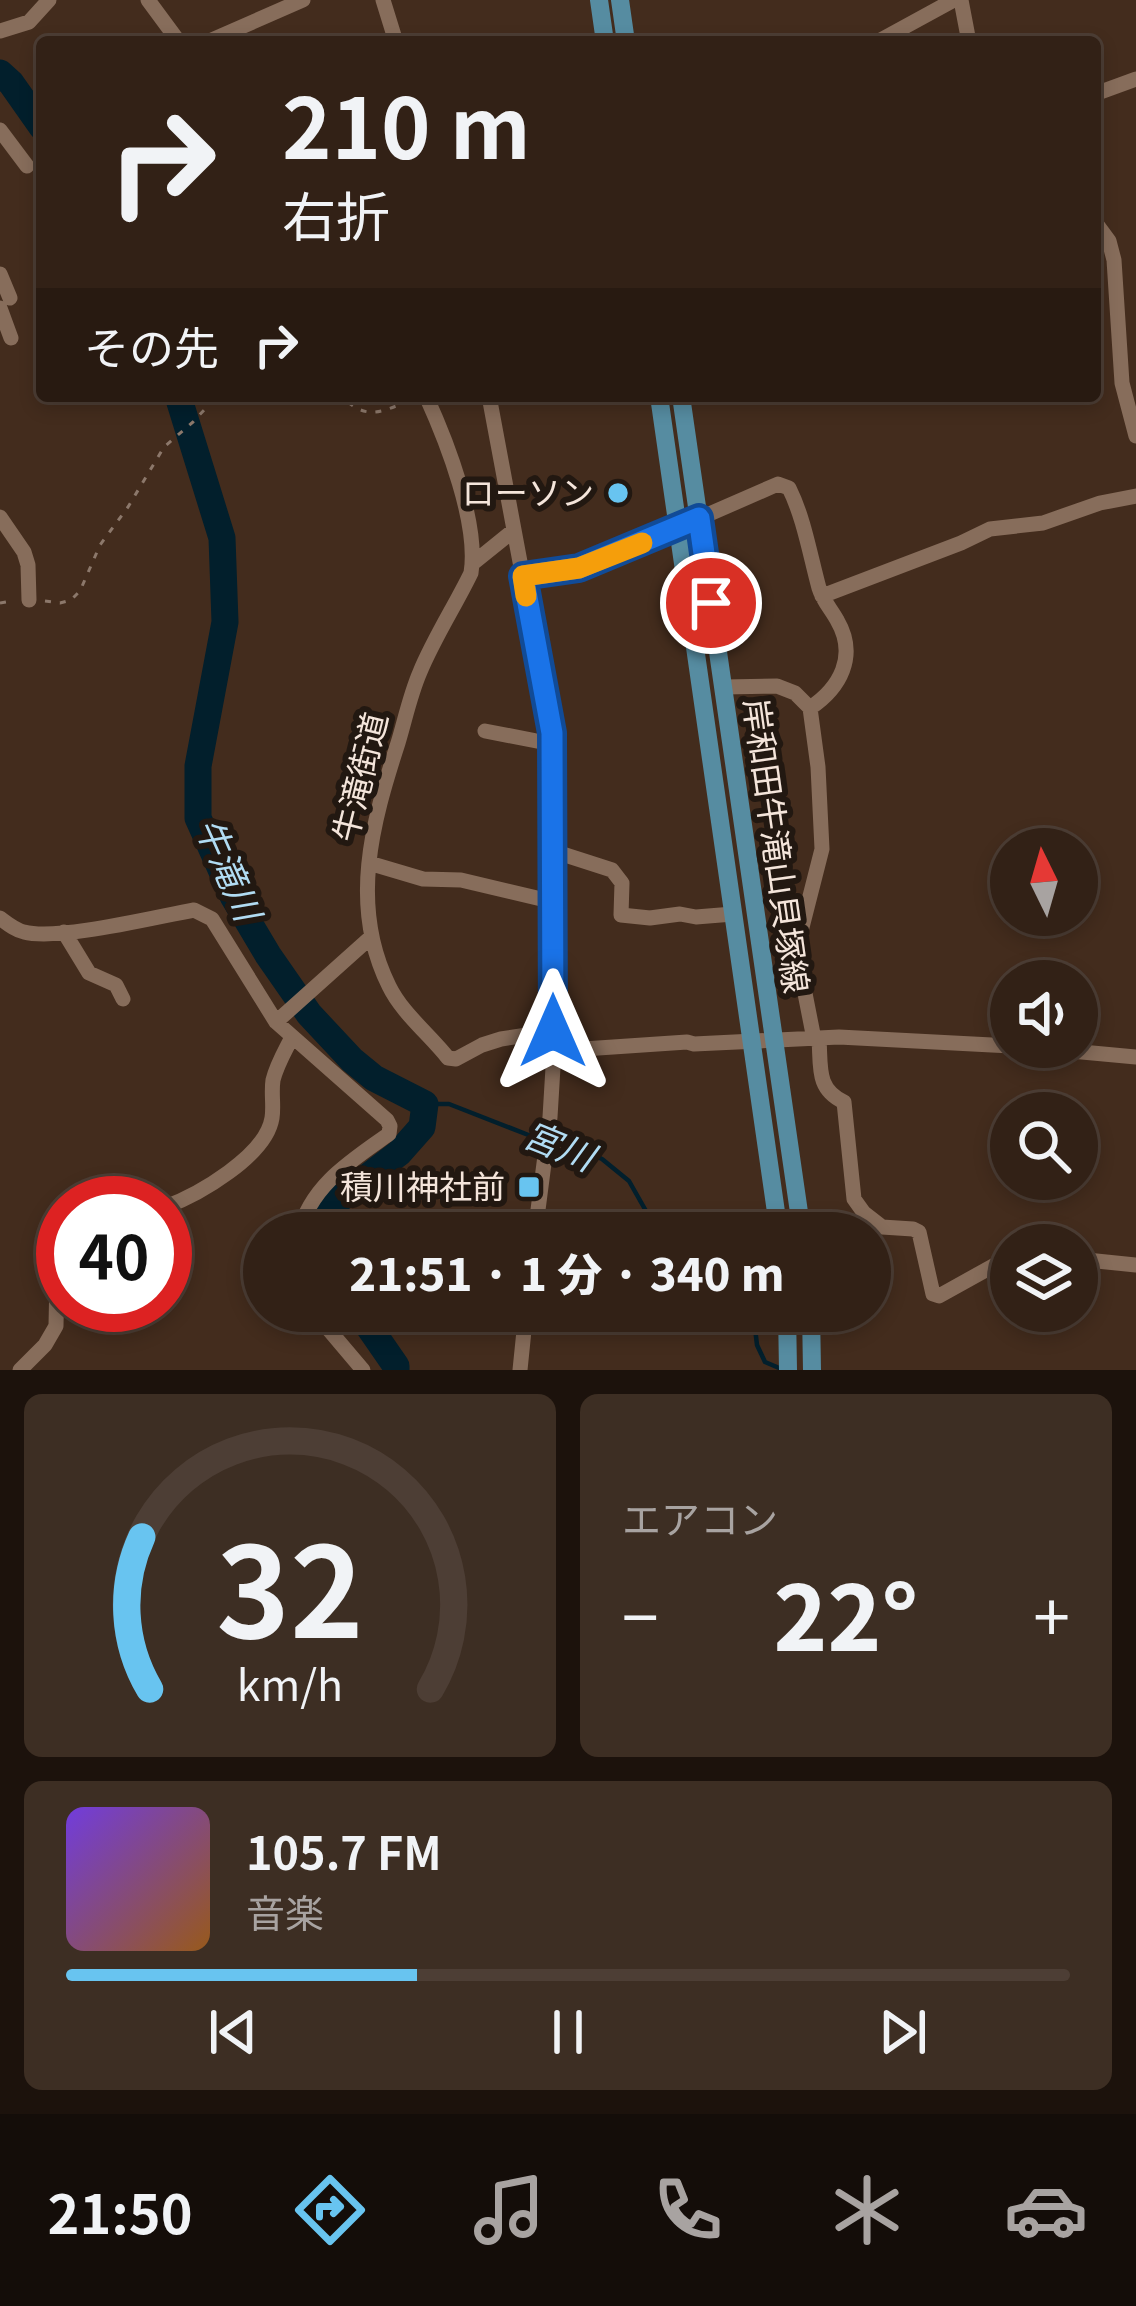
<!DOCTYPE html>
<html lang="ja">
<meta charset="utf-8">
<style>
:root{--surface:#322116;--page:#3d2e23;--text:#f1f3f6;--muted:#a8a3a1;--line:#4d3e35;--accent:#68c4f0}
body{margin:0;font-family:Georgia,"Noto Sans JP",serif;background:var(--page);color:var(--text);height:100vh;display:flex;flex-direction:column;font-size:45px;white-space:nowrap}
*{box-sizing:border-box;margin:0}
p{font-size:39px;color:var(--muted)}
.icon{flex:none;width:66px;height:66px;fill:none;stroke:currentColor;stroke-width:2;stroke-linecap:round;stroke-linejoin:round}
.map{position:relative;height:1370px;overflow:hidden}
.drawer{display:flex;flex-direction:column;gap:24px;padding:24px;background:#1c120c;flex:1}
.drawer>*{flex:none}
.top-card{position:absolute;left:36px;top:36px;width:1065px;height:366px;border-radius:12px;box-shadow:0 6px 18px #0003,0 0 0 3px var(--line);background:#322116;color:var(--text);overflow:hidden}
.needle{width:78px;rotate:355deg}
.tools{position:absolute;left:990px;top:828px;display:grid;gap:24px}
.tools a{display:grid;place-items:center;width:108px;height:108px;border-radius:50%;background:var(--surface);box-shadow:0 6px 18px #0003,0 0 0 3px var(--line);font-size:60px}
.speed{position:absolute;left:36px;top:1176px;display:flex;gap:24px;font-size:60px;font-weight:700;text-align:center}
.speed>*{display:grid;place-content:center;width:156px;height:156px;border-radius:50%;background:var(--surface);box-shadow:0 6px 18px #0003,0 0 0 3px var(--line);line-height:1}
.speed .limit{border:18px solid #d22;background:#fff;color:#111}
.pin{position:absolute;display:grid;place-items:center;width:102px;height:102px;color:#fff;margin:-51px;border:6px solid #fff;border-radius:50%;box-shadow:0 3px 12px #0007}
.me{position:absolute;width:132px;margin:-66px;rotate:0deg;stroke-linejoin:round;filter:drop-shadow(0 0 9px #0008)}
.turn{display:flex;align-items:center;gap:42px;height:252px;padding:0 48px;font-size:54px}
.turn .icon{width:156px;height:156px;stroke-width:2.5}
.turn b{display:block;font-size:84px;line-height:102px}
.then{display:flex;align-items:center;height:114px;padding:0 48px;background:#0003;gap:24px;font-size:45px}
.big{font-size:90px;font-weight:800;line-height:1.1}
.drawer .card{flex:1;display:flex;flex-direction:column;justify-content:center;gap:18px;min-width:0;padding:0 42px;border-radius:18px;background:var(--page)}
.drawer .dial{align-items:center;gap:0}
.dial svg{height:312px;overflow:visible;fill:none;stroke:var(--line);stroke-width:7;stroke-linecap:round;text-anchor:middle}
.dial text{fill:var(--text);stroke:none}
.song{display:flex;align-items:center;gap:36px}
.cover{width:144px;height:144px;border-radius:18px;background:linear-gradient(135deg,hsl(260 70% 55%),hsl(30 70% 35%))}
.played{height:12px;border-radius:6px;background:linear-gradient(90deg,var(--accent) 35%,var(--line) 35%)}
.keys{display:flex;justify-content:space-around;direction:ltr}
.heat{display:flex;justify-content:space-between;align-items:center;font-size:66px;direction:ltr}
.drawer .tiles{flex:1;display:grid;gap:24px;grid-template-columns:1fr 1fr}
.card:last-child{grid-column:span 2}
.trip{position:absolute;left:243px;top:1212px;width:648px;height:120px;border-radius:60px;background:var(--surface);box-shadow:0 6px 18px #0003,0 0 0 3px var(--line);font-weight:800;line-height:120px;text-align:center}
.tabs{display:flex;height:192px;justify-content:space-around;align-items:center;background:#140d09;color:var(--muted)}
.tabs .icon{width:84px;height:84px}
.tabs .current{color:var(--accent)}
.tabs b{font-size:54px;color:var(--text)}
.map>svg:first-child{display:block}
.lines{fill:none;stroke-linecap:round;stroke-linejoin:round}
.stream{stroke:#021f2c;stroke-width:4.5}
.river{stroke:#021f2c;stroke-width:27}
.path{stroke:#8c786b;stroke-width:3;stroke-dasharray:6 9;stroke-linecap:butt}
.minor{stroke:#876d5b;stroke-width:15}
.major{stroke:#568ca1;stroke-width:18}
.route-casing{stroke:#114b97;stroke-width:30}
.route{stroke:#1a73e8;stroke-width:21}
.slow{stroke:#f59e0b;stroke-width:21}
.poi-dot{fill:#68c4f0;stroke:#221811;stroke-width:4.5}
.labels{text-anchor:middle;stroke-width:12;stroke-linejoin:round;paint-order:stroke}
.poi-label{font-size:33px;fill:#f4e5db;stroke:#221811;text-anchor:end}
.street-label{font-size:33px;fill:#f4e5db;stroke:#221811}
.water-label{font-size:36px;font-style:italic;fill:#b1dcf3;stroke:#221811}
</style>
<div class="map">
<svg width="1136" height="1370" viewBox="0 0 1136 1370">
<rect width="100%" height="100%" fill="#432c1d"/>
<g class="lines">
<path class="stream" d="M425 1104H449L531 1136 564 1141 602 1159 629 1181 646 1211 666 1233
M753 1311 757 1345 765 1362 784 1370"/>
<path class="river" d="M0 73 11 83 42 127
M178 396 222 538 225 622 198 766V818L233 896 268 955 309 1014 352 1060 374 1078 425 1104 422 1127 399 1153 344 1195 322 1217 320 1233
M358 1311 396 1366V1370"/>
<path class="path" d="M348 402C370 421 386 409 412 400
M45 601 60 603 71 600 80 591 100 545 128 507 164 447 193 422 217 396
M0 603 12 601"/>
<path class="minor" d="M148 0 179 42
M383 0 396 42
M961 0 969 42
M0 31 29 22 49 0
M207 42 303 0
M877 42 954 0
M1095 94 1136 79
M0 130 27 166
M1095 222 1109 241 1114 260 1122 383 1136 436
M0 274 10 298
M0 308 11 338
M426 396C447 442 479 524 471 573 455 606 434 638 420 672 410 695 405 720 398 743 372 823 349 906 389 986 402 1013 429 1034 448 1058L456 1059 482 1045 501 1039 553 1031
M489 396 552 733 554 1051 550 1117 535 1233
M0 517 24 552 28 565 29 600
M472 564 514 530
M523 576 579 568 604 560 778 484 789 488C804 518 810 555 819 588 823 601 831 609 837 620 858 656 840 688 810 708
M822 596 961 543 990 529 1043 523 1100 503 1136 496
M724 687 777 686 795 693 810 708 818 767 822 849 798 943 799 963 814 1039
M485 731 552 744
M553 851 612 870 622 883 621 915 650 918 680 914 696 917 733 914
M369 863 423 879 461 880 554 902
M0 918C8 924 15 930 24 932 58 941 155 917 194 910L212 919 276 1022 387 1120 390 1126 389 1134C351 1161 311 1185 299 1233
M64 932 89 973 116 985 123 999
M276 1022 371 937
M819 1039C821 1067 816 1089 844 1102L854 1199 864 1213 882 1227 913 1229 919 1232 933 1294 939 1296 1011 1256
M1028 1047 1136 1057
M554 1051 687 1042 694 1044 839 1037 1011 1046
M165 1207C198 1195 266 1156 272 1118 274 1106 271 1093 273 1080 277 1064 285 1051 292 1037
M1077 1259 1136 1265
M313 1311 363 1370
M20 1370 45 1345 56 1326 58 1227H63
M520 1370 526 1311"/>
<path class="major" d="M599 0 605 42
M620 0 626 42
M659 396 779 1233
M681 396 802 1233
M787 1311 788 1370
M811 1311 812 1370"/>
</g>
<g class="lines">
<defs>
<path id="route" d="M553 1031 552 733 523 576 579 568 699 518 711 603"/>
</defs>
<use href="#route" class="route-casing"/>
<use href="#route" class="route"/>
<path class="slow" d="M526 596 523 576 579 568 642 543"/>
</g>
<g class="poi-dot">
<circle cx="618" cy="493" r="12"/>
<rect x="517" y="1175" width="24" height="24" rx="6"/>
</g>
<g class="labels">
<g class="poi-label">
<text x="594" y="505">ローソン</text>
<text x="505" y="1199">積川神社前</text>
</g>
<g class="street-label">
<text transform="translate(360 777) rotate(-76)" y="12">牛滝街道</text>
<text transform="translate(776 846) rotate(82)" y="12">岸和田牛滝山貝塚線</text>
</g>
<g class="water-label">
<text transform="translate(228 869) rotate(66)" y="13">牛滝川</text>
<text transform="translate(559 1146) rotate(22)" y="13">宮川</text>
</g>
</g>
</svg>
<div class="tools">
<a><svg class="needle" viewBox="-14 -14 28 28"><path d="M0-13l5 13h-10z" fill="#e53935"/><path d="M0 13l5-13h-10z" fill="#a8a3a1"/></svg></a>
<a><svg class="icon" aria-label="sound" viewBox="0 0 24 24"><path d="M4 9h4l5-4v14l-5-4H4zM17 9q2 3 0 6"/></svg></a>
<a><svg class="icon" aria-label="search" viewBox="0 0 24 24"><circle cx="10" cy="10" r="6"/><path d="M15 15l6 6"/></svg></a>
<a><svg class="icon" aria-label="layers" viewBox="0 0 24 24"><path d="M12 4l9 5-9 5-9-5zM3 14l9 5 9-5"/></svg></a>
</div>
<div class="speed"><div class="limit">40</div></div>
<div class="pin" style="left:711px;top:603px;background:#d93025"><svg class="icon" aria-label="arrive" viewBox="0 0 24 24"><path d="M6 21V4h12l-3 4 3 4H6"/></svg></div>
<svg class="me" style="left:553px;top:1031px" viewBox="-20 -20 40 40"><path d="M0-17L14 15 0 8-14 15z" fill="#1a73e8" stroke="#fff" stroke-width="4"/></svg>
<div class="trip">21:51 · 1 分 · 340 m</div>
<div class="top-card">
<div class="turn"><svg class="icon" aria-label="right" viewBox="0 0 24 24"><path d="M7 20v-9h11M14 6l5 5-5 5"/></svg><div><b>210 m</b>右折</div></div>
<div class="then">その先<svg class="icon" aria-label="right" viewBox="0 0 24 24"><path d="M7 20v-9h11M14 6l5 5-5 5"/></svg></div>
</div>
</div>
<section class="drawer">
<div class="tiles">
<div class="card dial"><svg viewBox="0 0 100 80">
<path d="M14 69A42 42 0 1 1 86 69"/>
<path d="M14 69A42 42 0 0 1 12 30" stroke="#68c4f0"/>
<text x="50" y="56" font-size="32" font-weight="700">32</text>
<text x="50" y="72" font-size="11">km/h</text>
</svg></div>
<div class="card"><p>エアコン</p>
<div class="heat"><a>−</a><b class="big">22°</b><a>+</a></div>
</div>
<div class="card">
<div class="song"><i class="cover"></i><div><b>105.7 FM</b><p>音楽</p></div></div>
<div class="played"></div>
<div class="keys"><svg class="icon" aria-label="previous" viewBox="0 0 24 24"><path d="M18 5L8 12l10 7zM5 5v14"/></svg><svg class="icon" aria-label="pause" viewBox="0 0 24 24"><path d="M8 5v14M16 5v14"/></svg><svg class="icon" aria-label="next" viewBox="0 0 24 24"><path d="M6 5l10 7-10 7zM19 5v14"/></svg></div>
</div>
</div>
</section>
<nav class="tabs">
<b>21:50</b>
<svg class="icon current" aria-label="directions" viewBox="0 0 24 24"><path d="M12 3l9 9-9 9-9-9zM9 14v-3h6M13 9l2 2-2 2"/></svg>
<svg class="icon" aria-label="music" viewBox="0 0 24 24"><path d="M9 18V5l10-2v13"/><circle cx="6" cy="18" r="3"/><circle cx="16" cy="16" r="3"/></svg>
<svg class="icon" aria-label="phone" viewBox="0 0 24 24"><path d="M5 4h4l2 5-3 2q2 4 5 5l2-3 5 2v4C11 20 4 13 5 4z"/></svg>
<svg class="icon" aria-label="climate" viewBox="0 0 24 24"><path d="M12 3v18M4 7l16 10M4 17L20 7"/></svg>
<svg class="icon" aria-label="car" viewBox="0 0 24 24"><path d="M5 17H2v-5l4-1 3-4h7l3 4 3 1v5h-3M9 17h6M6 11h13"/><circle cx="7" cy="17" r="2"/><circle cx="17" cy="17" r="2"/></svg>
</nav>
